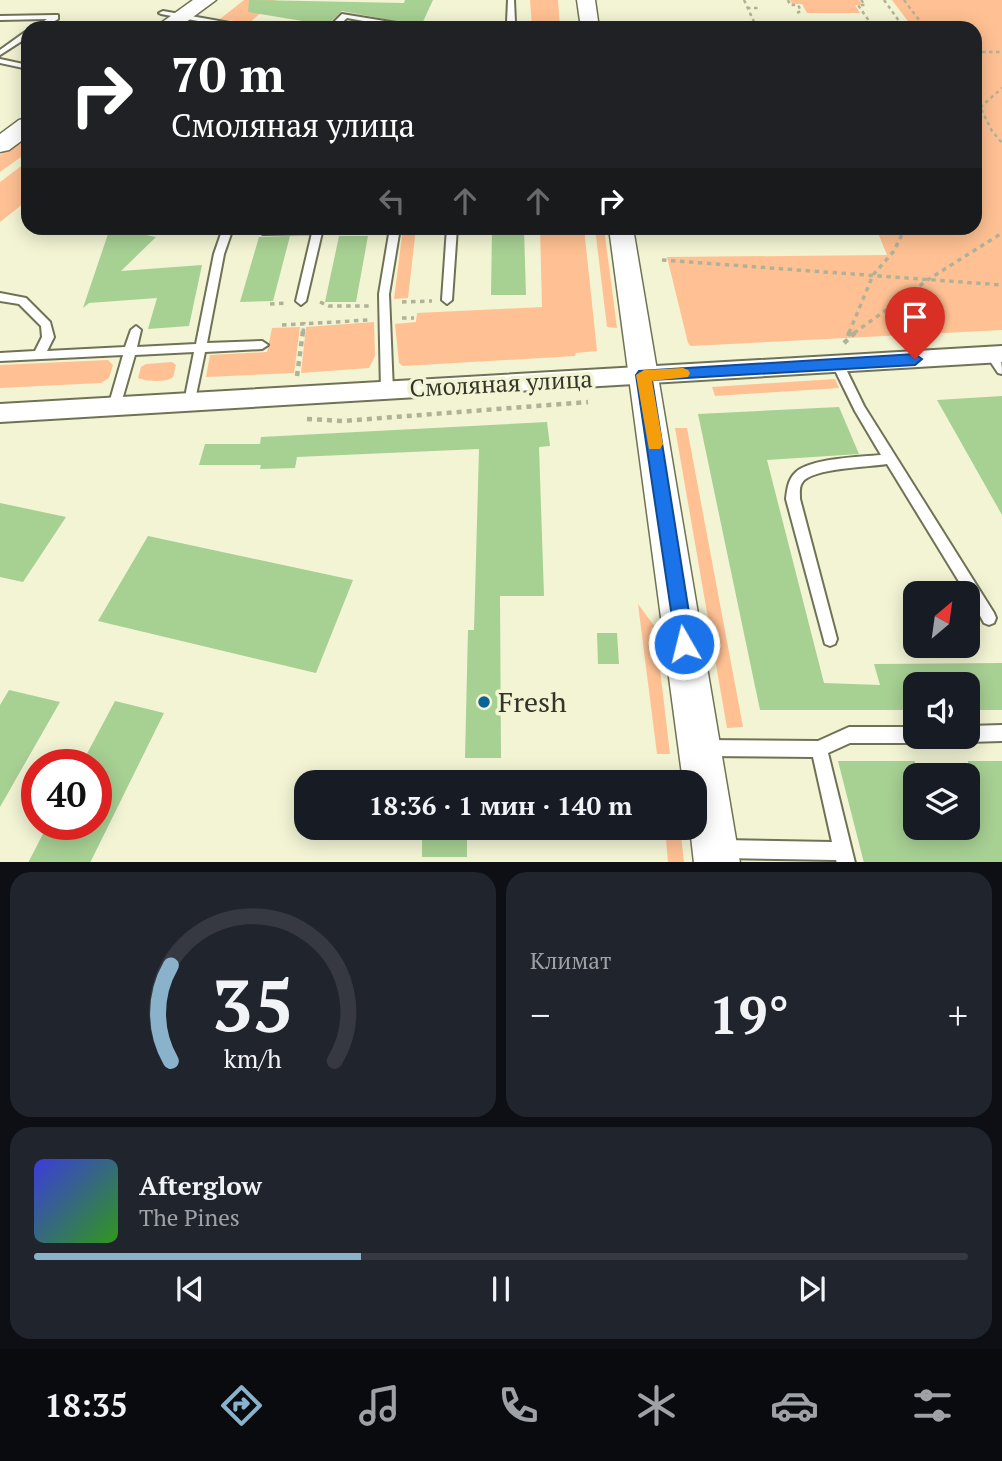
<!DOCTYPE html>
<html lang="ru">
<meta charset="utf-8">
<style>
:root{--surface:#171b24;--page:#20242c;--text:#f1f3f6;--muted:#9ea1a6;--line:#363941;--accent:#8ab3cb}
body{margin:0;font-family:"PT Serif",serif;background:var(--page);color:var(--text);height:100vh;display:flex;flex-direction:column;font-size:26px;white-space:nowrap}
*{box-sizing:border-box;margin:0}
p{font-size:23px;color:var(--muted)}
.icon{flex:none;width:38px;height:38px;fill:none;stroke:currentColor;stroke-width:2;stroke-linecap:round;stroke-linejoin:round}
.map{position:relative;height:862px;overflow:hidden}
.details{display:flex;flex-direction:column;gap:10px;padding:10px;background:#0d0f14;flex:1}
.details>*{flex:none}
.hud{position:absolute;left:21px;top:21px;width:961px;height:214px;border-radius:21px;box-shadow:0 4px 18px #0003;background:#202124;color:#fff;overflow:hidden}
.needle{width:46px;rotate:29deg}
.tools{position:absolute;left:903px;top:581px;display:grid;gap:14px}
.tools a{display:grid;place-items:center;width:77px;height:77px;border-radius:14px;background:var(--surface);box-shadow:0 4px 18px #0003;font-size:35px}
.speed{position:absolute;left:21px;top:749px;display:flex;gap:14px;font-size:35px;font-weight:700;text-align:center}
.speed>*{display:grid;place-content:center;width:91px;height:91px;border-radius:50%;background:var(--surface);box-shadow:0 4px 18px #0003;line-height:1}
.speed .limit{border:10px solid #d22;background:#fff;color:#111}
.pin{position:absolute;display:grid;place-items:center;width:60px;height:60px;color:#fff;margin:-72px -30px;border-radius:50% 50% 50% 0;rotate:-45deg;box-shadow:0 0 7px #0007}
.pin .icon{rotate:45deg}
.me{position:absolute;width:77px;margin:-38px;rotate:352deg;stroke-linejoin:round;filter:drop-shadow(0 0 5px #0008)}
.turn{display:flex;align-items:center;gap:24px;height:147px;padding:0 35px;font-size:32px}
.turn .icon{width:91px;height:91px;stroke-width:2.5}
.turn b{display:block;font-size:49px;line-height:60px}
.lanes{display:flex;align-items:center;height:66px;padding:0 35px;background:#0003;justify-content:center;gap:35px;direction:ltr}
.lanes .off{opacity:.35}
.big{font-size:52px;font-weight:700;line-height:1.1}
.details .tile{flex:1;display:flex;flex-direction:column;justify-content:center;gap:10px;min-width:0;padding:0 24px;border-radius:21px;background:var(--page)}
.details .dial{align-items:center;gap:0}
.dial svg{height:182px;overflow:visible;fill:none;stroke:var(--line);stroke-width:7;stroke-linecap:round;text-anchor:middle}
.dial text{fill:var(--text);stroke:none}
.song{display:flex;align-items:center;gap:21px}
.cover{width:84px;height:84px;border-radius:10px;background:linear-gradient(135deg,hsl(240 70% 55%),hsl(110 70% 35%))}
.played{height:7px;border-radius:4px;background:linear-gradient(90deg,var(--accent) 35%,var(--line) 35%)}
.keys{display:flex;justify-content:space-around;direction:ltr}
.heat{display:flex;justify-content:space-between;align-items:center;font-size:38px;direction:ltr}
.details .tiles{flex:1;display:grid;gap:10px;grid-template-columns:1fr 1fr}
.tile:last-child{grid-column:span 2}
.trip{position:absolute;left:294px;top:770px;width:413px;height:70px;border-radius:21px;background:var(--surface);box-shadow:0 4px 18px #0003;font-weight:700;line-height:70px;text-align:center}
.dock{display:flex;height:112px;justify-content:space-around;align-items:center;background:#090b0e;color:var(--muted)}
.dock .icon{width:49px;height:49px}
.dock .on{color:var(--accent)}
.dock b{font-size:32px;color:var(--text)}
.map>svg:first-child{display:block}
.green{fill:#ffc193}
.building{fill:#a7d093}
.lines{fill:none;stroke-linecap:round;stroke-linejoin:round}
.service-casing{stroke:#707255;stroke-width:4}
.minor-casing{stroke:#707255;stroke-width:4}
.tertiary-casing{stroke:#707255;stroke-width:3}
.secondary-casing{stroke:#707255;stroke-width:3}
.path-far2{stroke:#b0b298;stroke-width:2.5;stroke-dasharray:3.5 3.5;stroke-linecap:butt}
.path-far1{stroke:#b0b298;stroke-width:3.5;stroke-dasharray:4.5 4.5;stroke-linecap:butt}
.path{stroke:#b0b298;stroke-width:4.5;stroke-dasharray:5 5;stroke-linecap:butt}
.service{fill:#fff;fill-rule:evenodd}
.minor{fill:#fff;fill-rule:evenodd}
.tertiary{fill:#fff;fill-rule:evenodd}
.secondary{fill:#fff;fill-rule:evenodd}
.route{fill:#1a73e8;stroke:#114b97;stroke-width:2}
.slow{fill:#f59e0b}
.poi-dot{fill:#0b6596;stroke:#f2f4d4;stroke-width:2.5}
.labels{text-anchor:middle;stroke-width:7;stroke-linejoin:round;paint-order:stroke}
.street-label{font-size:24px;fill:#343529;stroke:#f2f4d4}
.near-poi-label{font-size:28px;fill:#343529;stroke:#f2f4d4;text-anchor:start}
</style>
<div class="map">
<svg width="1002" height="863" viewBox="0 0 1002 863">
<rect width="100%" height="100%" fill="#f2f4d4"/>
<path class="green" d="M244 0H276L249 23 220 19Z
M530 0H558L560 28H532Z
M790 0H859L862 5H855L860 13H807L802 4H792Z
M892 0H1002V330L691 346 688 343 667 257 887 255 876 228H975V28H913Z
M28 135V152L0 172V155Z
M28 161V200L0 222V182Z
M403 228H416L408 298 394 299Z
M540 228H584L597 351 576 353 575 356 403 366 399 363 395 324 416 322 417 313 542 307Z
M595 228H604L617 328 607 327Z
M374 322 375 356 369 368 301 373 306 327Z
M300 327 294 373 206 377 210 355 267 352 272 328Z
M108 360 113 365 109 378 101 383 0 388V365Z
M172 362 176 365C175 367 174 376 173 377 167 383 143 381 138 378L141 367 146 364Z
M835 379 839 388 715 396 712 387Z
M675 428H687L743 727 727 728Z
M638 604 655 627 670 754H657Z
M665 828H680L684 862H668Z"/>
<path class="building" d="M249 0 404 3 405 0H433L421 26 342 11 327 25 248 12Z
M110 228 156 237 121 271 202 265 189 326 148 329 157 298 89 303 83 308Z
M492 230H524L526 295H491Z
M290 236 273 301 240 302 259 237Z
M339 236H368L356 302H325Z
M1002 396V515L937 400Z
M839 407 859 454 767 460 824 683 880 685 874 664 1002 663V710H968V684H915V710H760L698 414Z
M547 422 550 446 539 447 544 596H500L501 758H465L468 630H474L479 449 297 457 295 468 260 469 261 465H199L205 444H260L261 437Z
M0 503 66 517 23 582 0 577Z
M148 536 353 580 316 673 98 621Z
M597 633H617L619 664H598Z
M9 690 60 702 0 807V705Z
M115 701 164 713 90 863H28L48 824H96V765H81Z
M838 761H915V828H968V761H1002V863H864Z
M467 834V857H422V835Z"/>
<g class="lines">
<defs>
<path id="service" d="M508 0H514L515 22 510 28H502L507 22Z
M163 11 247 26 251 28H235L161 14 159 13Z
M342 14 415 26 419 28H402L347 18 336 28H328Z
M55 15H58V19L43 28H34L47 19 0 20V16Z
M25 32H28V37L0 55V50Z
M0 59 28 65V69L0 63Z
M223 228H233L224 254 207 343 262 341 268 345 262 349 205 352 194 405 190 407 184 402 194 352 135 355 120 407 114 412 108 407 123 355 0 361V353L35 351 42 337 41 326 19 304 0 301V293L26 298 50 322 54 337 47 351 125 347 131 330 136 326 141 330 137 347 196 344 214 254Z
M287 228H323L306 301 301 305 296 301 312 233 263 234 258 231 263 228Z
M390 228H400L389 294 393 391 387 395 381 391 379 294Z
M447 228H457L452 300 447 304 442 300Z
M992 351C1002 354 1002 365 1002 374L998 373 986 355Z
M838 360 842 361 864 406 994 613 996 618 994 623 989 625 984 623 968 593H966L887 464C870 467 810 468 802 483 799 487 800 494 800 499L837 639 835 644 830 646 825 644 786 499C787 490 788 480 795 473 809 458 861 457 881 455L855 411 832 364Z
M1002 725V741L968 742 962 740 961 737H968V726Z
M849 727H915V737H922L921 741 915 743H850L828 753 855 863H837L836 860 722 858 716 855 713 849 716 843 722 840 832 842 813 757 704 756 698 754 696 748 698 742 704 740 818 741Z"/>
<path id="minor" d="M1002 346V362L0 422V404Z"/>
<path id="tertiary" d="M577 0H595L599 28H581Z
M609 228H633L740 863H694L690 828H695V782H683Z"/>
<path id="secondary" d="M193 0H216L178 28H154Z
M28 118V136L9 150 0 152V134L19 120Z"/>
</defs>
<use href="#service" class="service-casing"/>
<use href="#minor" class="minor-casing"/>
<use href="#tertiary" class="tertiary-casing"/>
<use href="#secondary" class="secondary-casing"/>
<path class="path-far2" d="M744 0 755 24
M788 0 790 5H798L801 11 797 13
M861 0 865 5H858L869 21
M884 0 904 28
M904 0 925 28
M747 8H759
M619 25 766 24
M975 52H1002
M975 97 992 131 1002 143
M975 112 1002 88"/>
<path class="path-far1" d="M662 260 1002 285
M320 302 329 306H369
M402 302 432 301
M270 304 287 303
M402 318H414
M282 325 369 320
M303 333 304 322
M849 333 873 275 894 251 905 228
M854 333 929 279 1002 233"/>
<path class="path" d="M848 336 850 331
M844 343 857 331
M297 376 303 331
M307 419 343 421 588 402"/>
<use href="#service" class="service"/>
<use href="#minor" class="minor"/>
<use href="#tertiary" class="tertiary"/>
<use href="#secondary" class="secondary"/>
</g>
<path class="route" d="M915 354 922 359 915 365 652 380 694 644 691 651 684 653 677 651 636 375 639 371Z"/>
<path class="slow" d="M683 368 688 370 690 373 688 377 652 381 663 444 660 449H649L636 375 644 370Z"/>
<circle class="poi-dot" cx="484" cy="702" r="7"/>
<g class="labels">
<g class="street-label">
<text transform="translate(501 384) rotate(-3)" y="8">Смоляная улица</text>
</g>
<g class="near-poi-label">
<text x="498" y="712">Fresh</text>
</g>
</g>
</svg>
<div class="tools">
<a><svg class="needle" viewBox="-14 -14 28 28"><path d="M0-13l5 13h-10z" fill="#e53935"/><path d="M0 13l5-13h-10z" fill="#9ea1a6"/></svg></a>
<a><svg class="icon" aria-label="sound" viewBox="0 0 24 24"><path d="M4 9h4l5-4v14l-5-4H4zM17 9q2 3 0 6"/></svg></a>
<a><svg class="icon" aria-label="layers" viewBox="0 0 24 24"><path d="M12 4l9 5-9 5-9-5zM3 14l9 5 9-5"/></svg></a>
</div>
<div class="speed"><div class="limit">40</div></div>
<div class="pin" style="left:915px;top:359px;background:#d93025"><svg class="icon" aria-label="arrive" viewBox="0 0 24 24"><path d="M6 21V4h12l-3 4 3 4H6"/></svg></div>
<svg class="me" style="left:684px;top:644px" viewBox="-20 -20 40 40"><circle r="17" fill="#1a73e8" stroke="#fff" stroke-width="3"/><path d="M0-11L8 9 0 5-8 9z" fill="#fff"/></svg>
<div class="trip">18:36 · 1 мин · 140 m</div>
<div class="hud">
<div class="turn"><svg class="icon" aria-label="right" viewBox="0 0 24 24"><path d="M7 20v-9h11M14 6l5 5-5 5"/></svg><div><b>70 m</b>Смоляная улица</div></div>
<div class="lanes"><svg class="icon off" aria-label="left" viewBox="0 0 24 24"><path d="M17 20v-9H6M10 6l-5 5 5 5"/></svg><svg class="icon off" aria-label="ahead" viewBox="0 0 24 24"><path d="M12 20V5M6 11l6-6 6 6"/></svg><svg class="icon off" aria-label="ahead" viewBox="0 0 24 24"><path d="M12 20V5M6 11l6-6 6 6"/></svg><svg class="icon" aria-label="right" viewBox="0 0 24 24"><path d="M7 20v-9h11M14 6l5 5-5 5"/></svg></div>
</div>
</div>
<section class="details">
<div class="tiles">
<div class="tile dial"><svg viewBox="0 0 100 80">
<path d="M14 69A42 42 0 1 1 86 69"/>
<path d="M14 69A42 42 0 0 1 14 27" stroke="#8ab3cb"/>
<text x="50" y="56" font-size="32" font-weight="700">35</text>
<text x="50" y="72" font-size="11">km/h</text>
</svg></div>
<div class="tile"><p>Климат</p>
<div class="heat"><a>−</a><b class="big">19°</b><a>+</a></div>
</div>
<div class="tile">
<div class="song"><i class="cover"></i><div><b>Afterglow</b><p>The Pines</p></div></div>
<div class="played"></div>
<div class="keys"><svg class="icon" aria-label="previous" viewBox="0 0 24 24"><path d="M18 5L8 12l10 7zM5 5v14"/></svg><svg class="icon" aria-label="pause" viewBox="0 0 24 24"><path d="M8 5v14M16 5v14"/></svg><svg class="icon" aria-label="next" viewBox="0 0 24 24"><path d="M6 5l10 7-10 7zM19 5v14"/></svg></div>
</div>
</div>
</section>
<nav class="dock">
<b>18:35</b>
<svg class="icon on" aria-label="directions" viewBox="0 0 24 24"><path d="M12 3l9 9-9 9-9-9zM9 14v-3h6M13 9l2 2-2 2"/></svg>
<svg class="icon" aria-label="music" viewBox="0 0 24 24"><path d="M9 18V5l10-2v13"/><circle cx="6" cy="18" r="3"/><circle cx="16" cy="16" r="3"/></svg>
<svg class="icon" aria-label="phone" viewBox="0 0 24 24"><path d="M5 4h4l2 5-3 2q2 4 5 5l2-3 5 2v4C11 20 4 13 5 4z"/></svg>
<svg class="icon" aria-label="climate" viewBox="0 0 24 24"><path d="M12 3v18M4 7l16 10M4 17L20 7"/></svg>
<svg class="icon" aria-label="car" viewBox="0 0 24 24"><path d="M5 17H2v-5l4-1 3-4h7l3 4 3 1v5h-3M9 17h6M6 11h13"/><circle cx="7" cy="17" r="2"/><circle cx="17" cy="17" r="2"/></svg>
<svg class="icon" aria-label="filters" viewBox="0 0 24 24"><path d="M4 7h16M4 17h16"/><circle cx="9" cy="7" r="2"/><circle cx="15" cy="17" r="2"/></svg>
</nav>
